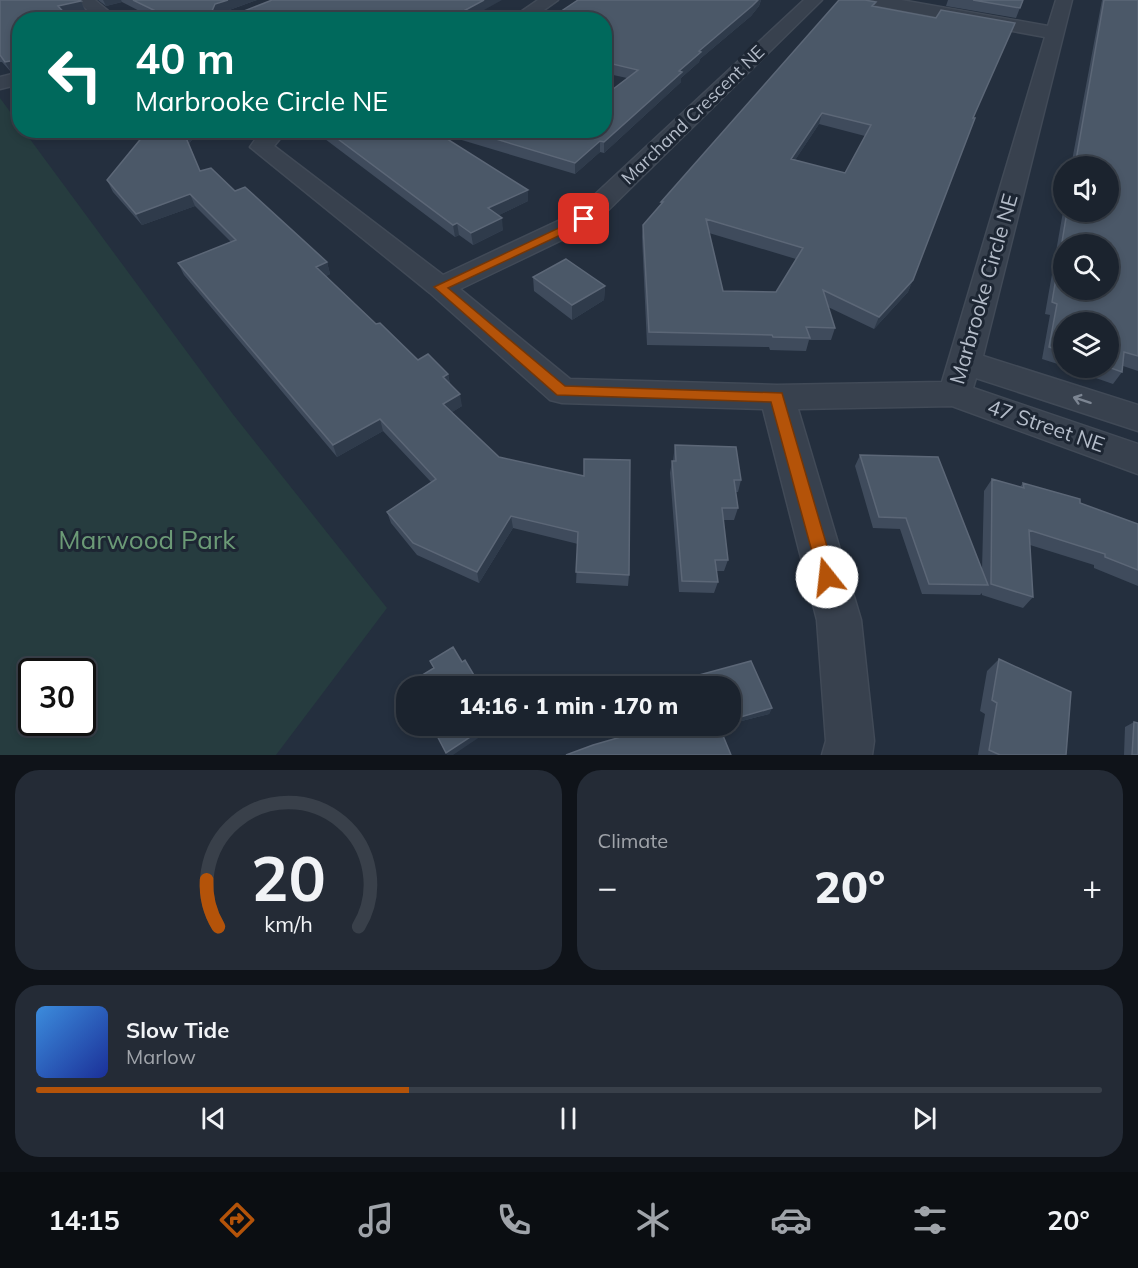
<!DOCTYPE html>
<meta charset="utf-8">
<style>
:root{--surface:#1b232e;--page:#242b36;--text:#f1f3f6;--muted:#a0a4aa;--line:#39404a;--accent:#b45309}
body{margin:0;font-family:Mulish,sans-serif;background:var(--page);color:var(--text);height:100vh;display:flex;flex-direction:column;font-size:22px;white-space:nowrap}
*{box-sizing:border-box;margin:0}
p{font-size:20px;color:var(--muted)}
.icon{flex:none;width:33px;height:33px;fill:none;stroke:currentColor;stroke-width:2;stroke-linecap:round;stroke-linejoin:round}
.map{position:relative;height:755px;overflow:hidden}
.sheet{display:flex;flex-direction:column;gap:15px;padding:15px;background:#0f1319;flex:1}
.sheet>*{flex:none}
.top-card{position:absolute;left:12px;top:12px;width:600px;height:126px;border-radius:24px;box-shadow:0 3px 9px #0003,0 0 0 2px var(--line);background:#00695c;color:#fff;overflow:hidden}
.controls{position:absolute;left:1053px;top:156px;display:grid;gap:12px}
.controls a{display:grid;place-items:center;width:66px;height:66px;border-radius:50%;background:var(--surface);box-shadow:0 3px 9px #0003,0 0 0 2px var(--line);font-size:30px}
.speed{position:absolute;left:18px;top:658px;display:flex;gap:12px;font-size:30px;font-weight:700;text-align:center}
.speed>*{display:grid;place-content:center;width:78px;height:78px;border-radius:50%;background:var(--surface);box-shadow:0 3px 9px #0003,0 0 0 2px var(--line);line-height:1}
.speed .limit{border:3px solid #111;border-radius:9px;background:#fff;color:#111}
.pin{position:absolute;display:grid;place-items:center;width:51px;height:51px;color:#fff;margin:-26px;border-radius:12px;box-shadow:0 3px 9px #0006}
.me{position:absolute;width:66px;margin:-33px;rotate:344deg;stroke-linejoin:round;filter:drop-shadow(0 0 4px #0008)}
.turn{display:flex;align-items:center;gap:21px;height:126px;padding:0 24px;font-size:27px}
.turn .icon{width:78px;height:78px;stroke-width:2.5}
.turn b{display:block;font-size:42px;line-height:51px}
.big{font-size:45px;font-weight:800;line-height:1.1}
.sheet .widget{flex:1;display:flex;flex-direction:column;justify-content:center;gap:9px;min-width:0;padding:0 21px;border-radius:24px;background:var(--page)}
.sheet .dial{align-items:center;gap:0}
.dial svg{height:156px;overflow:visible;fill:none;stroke:var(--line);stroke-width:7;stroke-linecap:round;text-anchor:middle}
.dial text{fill:var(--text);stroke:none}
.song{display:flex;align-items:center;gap:18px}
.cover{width:72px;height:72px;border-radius:9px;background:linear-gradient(135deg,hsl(210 70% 55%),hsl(230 70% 35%))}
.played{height:6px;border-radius:3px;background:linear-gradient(90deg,var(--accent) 35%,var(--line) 35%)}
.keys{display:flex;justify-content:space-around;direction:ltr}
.heat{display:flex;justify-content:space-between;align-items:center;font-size:33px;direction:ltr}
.sheet .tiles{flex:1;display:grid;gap:15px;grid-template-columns:1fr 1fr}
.widget:last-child{grid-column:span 2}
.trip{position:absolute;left:396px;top:676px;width:345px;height:60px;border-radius:24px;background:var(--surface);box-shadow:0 3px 9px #0003,0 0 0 2px var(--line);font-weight:800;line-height:60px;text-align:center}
.menu{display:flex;height:96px;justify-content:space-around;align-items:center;background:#0b0e12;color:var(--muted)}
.menu .icon{width:42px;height:42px}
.menu .current{color:var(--accent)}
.menu b{font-size:27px;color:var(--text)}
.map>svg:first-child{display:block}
.green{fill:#263c3f;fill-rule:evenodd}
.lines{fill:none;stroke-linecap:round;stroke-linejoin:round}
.minor-casing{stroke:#414a57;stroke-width:3}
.minor{fill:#38414e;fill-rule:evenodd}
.wall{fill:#3f4b5c;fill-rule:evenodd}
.shaded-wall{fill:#2f3b4b}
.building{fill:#4b5868;stroke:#5c6777;stroke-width:1.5;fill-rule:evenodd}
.oneway{stroke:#7c8592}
.route{fill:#b45309;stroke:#753606;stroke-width:1.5}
.labels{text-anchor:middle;stroke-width:6;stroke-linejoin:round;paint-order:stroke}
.far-street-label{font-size:18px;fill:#b4bcc9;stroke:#1d2633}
.street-label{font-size:21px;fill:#b4bcc9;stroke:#1d2633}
.near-park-label{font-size:26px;fill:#6b9a76;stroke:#1d2633}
</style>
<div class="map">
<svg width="1138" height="755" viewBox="0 0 1138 755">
<rect width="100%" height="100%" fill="#242f3e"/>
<path class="green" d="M0 98 19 124 20 130 24 131 232 413 387 608 276 755H0ZM32 672H82V723H32Z"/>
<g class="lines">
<defs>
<path id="minor" d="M76 0H95L119 20H99Z
M538 0H558L530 20H509Z
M804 0H822L593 225 460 289 570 379 777 385 942 382 1045 37 873 5 865 0H901L1048 26 1056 0H1072L983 356 1138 405V431L976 378 973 388 1138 444V474L952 406 798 409 861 620 874 741 872 755H822L826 741 817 620 763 409 562 403 550 400 430 293 250 147 262 130H287L274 146 443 275 575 213Z
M20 72V84L0 89V77Z"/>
</defs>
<use href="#minor" class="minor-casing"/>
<use href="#minor" class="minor"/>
</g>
<path class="wall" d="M0 0 81 1 85 11 20 20V81L16 75V71L11 72 2 62H0Z
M98 0H257L224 12 466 20H157L122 2 106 6Z
M578 0H761L759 6 751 16 700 59 699 62 681 78V82L604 153 600 152 575 174 435 132 528 190V201L499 215 503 230 473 245 459 235 455 237 321 136 320 130H604L627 78 604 73V20Z
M948 0H1023L1016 18 946 6Z
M1102 0H1138V371L1123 366 1122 372 1113 384 1067 368H1108L1064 322V366L1042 359 1050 315 1045 314 1064 206V212H1108V166H1071Z
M876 2 874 7 974 118 908 292 874 329 828 307 835 328 831 340H809L806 351 770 350 769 347 647 345 642 237 643 225 661 205V202ZM819 124 865 136 845 173 795 160ZM709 233 796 259 776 292 723 291Z
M123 130H199L189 144 200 171 235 191 327 262 330 274 326 276 376 324 418 360 448 374 450 384 462 406 452 412 499 457 629 575 628 586 576 583 578 544 513 528 479 583 417 555 391 523 387 512 431 482 383 431 337 457 184 275 178 263 231 242 195 206 142 225 113 192 107 180 145 134H125Z
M533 277 605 286 604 300 572 320 534 291Z
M675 445 741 480 738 492H735L738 508 734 520H723L728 560 724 571H716L718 582 714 593 679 592 670 473 672 461H673Z
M860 455 982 570 984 491 992 479 1020 487 1023 483 1138 524V586L1094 568V565L1030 545 1033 597 1023 608 982 595V593L980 595 922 594 900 529 873 528 855 466Z
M999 659 1066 755H978L985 714 980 711 987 671Z
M751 661 772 708 769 714 730 724V687H699L697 681 699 675Z
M1134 722 1138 755H1124L1125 727Z"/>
<path class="shaded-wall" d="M103 0H121L122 2 106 6Z
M228 0H257L218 14 212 11 215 4Z
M484 0H502L466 20H447Z
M758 0H761L759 6 751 16 700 59 699 62 681 78V82L604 153V142L699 51Z
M81 1 85 11 62 16 58 6Z
M16 60 20 71 11 72 5 62Z
M822 113 819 124 788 171 791 159Z
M186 130H199L189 144 184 133Z
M600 141V152L575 174V163Z
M528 190V201L489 220 488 208Z
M190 194 195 206 142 225 136 214Z
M502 218 503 230 473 245 471 233Z
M457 223 459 235 455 237 453 225Z
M327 262 330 274 320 279 316 267Z
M913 280 908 292 874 329 879 317Z
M605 286 604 300 572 320V305Z
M448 374 450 386 443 377Z
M460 394 462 406 446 416 443 404Z
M380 419 383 431 337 457 333 445Z
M511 516 513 528 479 583 477 572Z
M772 708 769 714 730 724V720Z
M487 726H496L453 755H447L446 753Z"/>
<path class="building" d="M0 0H79L81 1 58 6 71 20H20V79L16 75V60L5 62 0 55Z
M133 0H228L215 4 212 11 239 13 272 0H484L447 20H174Z
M578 0H758L752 6 699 51 701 52 679 71 682 72 604 142 600 141 575 163 466 130H604V96L638 70 604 62V20H548Z
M839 0H865L876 2 872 6 936 18 941 10 1015 23 973 118H975L913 280 879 317 823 290 835 328 806 327 810 338 773 337 772 335 649 332 643 225 663 202H661ZM822 113 871 125 845 173 791 159ZM706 219 803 248 776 292 723 291Z
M973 0H1023L1020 8Z
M1104 0H1138V356L1124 352 1122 372 1108 367V322H1064V352L1049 347 1057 304 1052 302 1067 212H1108V166H1075ZM1064 244H1108V290H1064Z
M148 130H186L184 133 200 171 211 168 235 191 245 187 327 262 316 267 376 324 380 323 418 360 428 354 448 374 443 377 460 394 443 404 499 457 584 476V459L630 460 629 575 576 572 578 532 511 516 477 572 413 543 387 512 436 479 380 419 333 445 178 263 236 240 190 194 136 214 107 180Z
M326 130H433L528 190 488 208 502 218 471 233 457 223 453 225Z
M566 259 605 286 572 305 533 277Z
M675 445 736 447 741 480H734L738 508H722L728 560H715L718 582 682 581 672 461H676Z
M860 455 938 457 988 585 929 584 906 518 879 517Z
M992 479 1024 488 1023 483 1080 499V503L1138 524V570L1105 557V554L1029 530 1033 597 991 584Z
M453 647 462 662 465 660 481 687H423L424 686 419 677 434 668 430 661Z
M999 659 1071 692 1066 755H1000L989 750 997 703 992 700Z
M751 661 772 708 730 720V687H703L699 675Z
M1134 722 1138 723V755H1132Z
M432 726H487L446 753Z
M659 726H719L731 755H566L593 745Z"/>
<defs><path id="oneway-shaft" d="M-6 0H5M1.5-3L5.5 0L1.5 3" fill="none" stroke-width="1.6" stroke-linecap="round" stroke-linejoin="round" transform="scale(1.5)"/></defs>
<use class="oneway" href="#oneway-shaft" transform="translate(1082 400) rotate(-162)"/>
<path class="route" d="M584 216 589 219 588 222 448 288 565 386 782 393 836 577 833 583 827 585 821 583 819 577 771 402 557 395 434 287Z"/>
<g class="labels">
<g class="far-street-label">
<text transform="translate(693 115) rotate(-44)" y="6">Marchand Crescent NE</text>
</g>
<g class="street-label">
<text transform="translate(984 289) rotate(-74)" y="7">Marbrooke Circle NE</text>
<text transform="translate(1046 426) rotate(19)" y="7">47 Street NE</text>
</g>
<g class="near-park-label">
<text x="147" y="549">Marwood Park</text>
</g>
</g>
</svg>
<div class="controls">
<a><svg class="icon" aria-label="sound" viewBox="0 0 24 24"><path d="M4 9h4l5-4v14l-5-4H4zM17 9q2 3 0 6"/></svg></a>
<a><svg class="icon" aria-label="search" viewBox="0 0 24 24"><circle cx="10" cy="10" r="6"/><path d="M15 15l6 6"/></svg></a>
<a><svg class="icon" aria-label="layers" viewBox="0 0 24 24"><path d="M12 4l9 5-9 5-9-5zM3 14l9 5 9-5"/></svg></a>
</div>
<div class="speed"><div class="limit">30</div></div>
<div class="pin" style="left:584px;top:219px;background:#d93025"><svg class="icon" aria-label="arrive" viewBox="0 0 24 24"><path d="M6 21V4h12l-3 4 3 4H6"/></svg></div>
<svg class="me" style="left:827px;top:577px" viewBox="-20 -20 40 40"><circle r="19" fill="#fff"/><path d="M0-13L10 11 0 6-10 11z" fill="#b45309"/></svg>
<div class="trip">14:16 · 1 min · 170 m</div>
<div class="top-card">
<div class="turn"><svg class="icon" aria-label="left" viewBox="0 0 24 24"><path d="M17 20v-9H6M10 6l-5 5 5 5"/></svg><div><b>40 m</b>Marbrooke Circle NE</div></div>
</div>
</div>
<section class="sheet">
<div class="tiles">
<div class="widget dial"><svg viewBox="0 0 100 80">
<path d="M14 69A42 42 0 1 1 86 69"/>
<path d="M14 69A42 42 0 0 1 8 45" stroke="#b45309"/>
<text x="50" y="56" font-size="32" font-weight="700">20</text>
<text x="50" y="72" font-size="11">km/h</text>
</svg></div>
<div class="widget"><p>Climate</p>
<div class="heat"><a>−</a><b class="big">20°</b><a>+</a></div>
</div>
<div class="widget">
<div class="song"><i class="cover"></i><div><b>Slow Tide</b><p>Marlow</p></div></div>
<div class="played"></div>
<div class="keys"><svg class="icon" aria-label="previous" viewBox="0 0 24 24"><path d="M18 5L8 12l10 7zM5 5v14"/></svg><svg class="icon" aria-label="pause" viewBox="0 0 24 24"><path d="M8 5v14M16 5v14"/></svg><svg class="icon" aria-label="next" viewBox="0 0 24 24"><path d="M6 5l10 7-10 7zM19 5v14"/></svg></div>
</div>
</div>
</section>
<nav class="menu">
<b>14:15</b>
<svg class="icon current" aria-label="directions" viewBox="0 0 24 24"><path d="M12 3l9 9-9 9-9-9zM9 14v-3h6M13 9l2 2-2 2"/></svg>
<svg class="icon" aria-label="music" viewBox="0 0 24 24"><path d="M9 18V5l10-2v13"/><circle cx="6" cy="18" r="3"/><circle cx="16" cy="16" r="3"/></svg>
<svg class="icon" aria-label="phone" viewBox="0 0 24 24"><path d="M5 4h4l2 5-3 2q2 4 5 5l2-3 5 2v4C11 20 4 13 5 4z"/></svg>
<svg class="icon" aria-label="climate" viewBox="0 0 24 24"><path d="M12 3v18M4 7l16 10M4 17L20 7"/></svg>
<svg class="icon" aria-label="car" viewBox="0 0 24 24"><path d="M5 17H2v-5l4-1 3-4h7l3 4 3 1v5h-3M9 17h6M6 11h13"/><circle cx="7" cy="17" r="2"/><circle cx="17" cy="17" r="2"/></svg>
<svg class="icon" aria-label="filters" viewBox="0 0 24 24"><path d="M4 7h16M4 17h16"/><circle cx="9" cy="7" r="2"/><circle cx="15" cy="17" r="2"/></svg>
<b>20°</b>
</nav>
